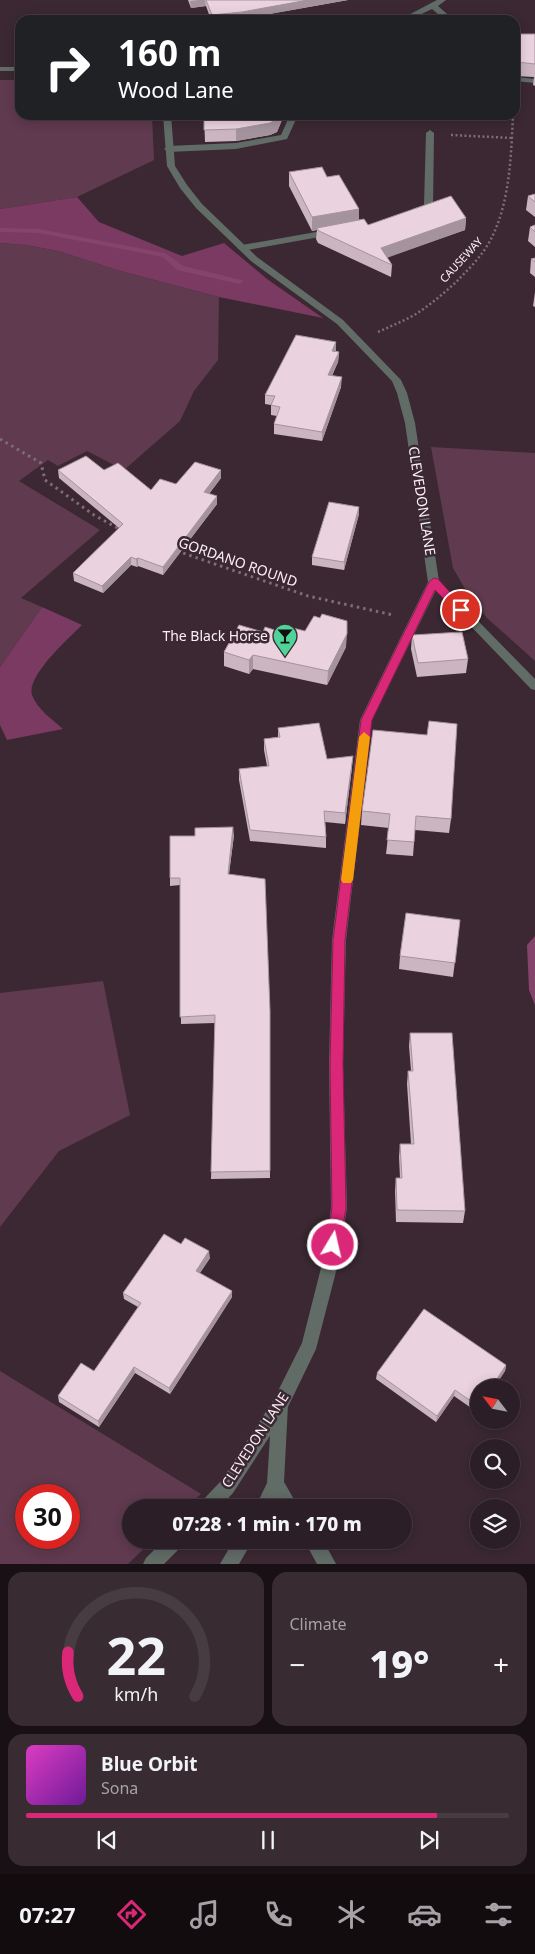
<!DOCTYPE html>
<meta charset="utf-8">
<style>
:root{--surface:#2c1e26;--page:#382b32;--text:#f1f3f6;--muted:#a6a2a7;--line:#483c43;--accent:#db2777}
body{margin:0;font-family:"Noto Sans",sans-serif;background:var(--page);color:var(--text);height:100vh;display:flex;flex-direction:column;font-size:19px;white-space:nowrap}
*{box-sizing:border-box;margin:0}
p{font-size:16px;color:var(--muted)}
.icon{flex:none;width:28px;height:28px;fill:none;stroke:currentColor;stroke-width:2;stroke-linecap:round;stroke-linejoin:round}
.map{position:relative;height:1564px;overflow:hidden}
.drawer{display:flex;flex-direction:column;gap:8px;padding:8px;background:#181015;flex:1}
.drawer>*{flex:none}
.hud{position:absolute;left:15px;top:15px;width:505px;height:105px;border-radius:15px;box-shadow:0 2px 12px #0003,0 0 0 1px var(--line);background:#202124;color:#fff;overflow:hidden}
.needle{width:32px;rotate:302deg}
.buttons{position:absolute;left:470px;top:1379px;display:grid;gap:10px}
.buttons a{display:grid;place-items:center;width:50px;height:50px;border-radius:50%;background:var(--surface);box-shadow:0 2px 12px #0003,0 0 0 1px var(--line);font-size:25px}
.speed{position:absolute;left:15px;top:1484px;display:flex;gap:10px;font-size:25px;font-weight:700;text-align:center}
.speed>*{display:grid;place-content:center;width:65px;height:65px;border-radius:50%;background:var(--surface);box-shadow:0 2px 12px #0003,0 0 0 1px var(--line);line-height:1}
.speed .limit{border:8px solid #d22;background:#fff;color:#111}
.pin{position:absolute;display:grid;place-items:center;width:42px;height:42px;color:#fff;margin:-21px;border:2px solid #fff;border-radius:50%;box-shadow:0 1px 5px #0007}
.me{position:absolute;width:55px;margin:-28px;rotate:9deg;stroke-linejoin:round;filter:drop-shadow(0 0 4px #0008)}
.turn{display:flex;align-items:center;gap:18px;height:105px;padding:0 20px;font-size:22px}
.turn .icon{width:65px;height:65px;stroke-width:2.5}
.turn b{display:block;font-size:35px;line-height:42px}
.big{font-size:38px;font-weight:800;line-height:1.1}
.drawer .tile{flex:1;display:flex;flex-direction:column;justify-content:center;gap:8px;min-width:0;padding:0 18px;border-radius:15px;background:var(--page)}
.drawer .dial{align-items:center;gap:0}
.dial svg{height:130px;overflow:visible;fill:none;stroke:var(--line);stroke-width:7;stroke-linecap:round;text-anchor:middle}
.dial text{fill:var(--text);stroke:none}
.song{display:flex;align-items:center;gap:15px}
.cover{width:60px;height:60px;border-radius:8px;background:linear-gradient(135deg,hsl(310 70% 55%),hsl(280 70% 35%))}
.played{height:5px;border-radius:2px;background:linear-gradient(90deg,var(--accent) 85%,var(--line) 85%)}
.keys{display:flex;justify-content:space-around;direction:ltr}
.heat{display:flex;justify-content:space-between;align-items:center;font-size:28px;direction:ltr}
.drawer .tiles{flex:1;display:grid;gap:8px;grid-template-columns:1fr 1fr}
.tile:last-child{grid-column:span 2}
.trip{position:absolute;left:122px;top:1499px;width:290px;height:50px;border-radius:25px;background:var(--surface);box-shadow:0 2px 12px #0003,0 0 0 1px var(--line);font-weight:800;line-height:50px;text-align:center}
.tabs{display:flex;height:80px;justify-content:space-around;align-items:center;background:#120c0f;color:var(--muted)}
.tabs .icon{width:35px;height:35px}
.tabs .current{color:var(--accent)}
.tabs b{font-size:22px;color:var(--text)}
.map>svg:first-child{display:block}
.green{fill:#603a4f;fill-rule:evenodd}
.forest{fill:#7a3a61}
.water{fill:#85446b}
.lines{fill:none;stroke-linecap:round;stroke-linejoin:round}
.stream{fill:#85446b;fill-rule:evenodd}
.path-far1{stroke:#7e6d76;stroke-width:2.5;stroke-dasharray:2 2.5;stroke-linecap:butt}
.path{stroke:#7e6d76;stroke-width:3;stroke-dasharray:2.5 4;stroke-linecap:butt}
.lane{fill:#626c67;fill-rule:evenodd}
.street{fill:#626c67;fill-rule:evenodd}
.wall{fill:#cab5c0}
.shaded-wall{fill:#a4939c}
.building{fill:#ebd2df;stroke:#a4939c}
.route{fill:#db2777;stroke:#8e194d}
.slow{fill:#f59e0b}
.labels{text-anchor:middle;stroke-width:5;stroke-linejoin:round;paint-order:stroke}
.far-street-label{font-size:11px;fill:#fbeef5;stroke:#3b2832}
.street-label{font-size:14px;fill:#fbeef5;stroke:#3b2832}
.poi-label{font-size:14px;fill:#fbeef5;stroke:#3b2832;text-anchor:end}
</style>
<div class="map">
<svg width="535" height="1564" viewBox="0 0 535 1564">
<rect width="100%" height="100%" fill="#3b2832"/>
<path class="green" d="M0 80H20V115H152L154 160 77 197 0 209Z
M0 243 26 245 58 251 117 270 219 297 218 360 194 391 180 421 124 470 87 451 58 466 48 460 19 481 100 530 21 598 42 607 0 667Z
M431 447 535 453V661L487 618 467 592 453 568Z
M103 981 130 1115 59 1151 0 1227V993Z
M0 1371 201 1494 187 1507 131 1508V1540H153L128 1564H0ZM26 1495H69V1538H26Z"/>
<path class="forest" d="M77 197 99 222 182 256 224 243 267 279 323 318 219 297 117 270 58 251 26 245 0 243V209Z
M42 607 82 625C69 638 26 676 32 695 37 709 53 720 63 729L7 740 0 725V667Z"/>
<path class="water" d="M535 936V1005L529 990 527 945Z"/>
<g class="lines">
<path class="stream" d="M0 228 39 229 165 253 183 266 242 280 243 282 239 284 177 270 163 257 39 233 0 232Z"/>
<path class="path-far1" d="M451 135 512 138
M378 332C391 326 404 321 416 314 430 305 443 294 455 283 468 270 483 255 491 239 510 202 511 156 513 115"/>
<path class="path" d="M0 439 41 463 45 480 94 515 121 530
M177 551 308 596 393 615"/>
<path class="lane" d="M290 115H298L287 139 236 149 168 152 164 149 168 146 236 143 281 135Z
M430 130 434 133 433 207 418 213H412V209L424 205 426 133Z
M333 229 336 230V234L242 251 237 248 242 245Z
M280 1397 286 1399 288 1405 284 1482 299 1508H281L276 1500 272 1508H255L267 1483 272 1405 274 1399Z
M234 1540H253L239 1564H220Z
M304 1540H323L336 1564H317Z"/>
<path class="street" d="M437 0H446L438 6 454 20H445L432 9 409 20H399Z
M0 67H20V71H0Z
M515 77 535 79V83L515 81Z
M163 115H171L175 166 187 185 202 204 257 257 343 320 401 380 407 393 415 423 439 581 535 679V690L531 689 436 590 372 720 346 940 343 1064 347 1208 338 1264 316 1349 286 1411 233 1493 219 1508H199L201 1502 221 1481 274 1399 302 1343 322 1264 331 1208 329 1064 332 940 360 720 428 582 405 423 397 393 392 381 337 324 251 261 196 208 180 188 167 166Z
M164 1540H185L182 1546 164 1564H143L146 1558Z"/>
</g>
<path class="wall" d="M188 0H348L242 19 229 20H211L206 6 191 8Z
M515 34H535V86L533 85 534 77 515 76Z
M204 115H284L277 132 270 135 236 141 205 142Z
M289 172 327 177 359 209V220L368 225 466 218 465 230 387 257 392 265 391 277 318 243 316 239 317 230 312 231 289 186Z
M535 194V217L526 210 528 196Z
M535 225V247L528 241 530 227Z
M535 258V277L530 273 531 259Z
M535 292V307L533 306Z
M336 351 339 352 338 362 332 376 341 387 322 441 274 434V424L277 416 271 415V405L265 404V395Z
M58 470H104L151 490 176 484 221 478 209 494 217 496V504L163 575 138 566 137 567 131 565 103 593 74 581 73 573 119 528 59 478Z
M359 507V514L344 570 312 565V557Z
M263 632H281L346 647 327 685 253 669 249 674 224 666V652Z
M412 635 468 659 466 673 417 677 411 649Z
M278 728 327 759 352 767 345 824 325 822 326 837V848L250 841 239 780V769L267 766 264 750V739L278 737Z
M362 811 451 819 449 833 415 830 413 856 386 854 389 828 361 825Z
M234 835 229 874 270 1011V1178L211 1179 215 1023 181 1024 180 885 170 886V878Z
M460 920 453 977 399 969 400 956Z
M410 1033 465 1211 463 1223 396 1222 395 1191 396 1178H400L399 1157 400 1144H411L407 1084 408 1071H411L409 1046Z
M181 1244 210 1258 200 1273 232 1291V1297L170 1394 135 1373 99 1427 59 1402 58 1396 94 1371 138 1307 124 1299 123 1293Z
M506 1365 505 1371 477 1412 454 1396 436 1422 376 1379 377 1373Z"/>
<path class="shaded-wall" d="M199 0H205L206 6 191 8 190 1Z
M308 0H348L242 19 229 20H212V15Z
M517 62 515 76V65Z
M279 115H284L277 132 270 135 236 141V129Z
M359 209V223L317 228V230L312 231V217Z
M466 218 465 230 381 260V248Z
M336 342V351H332Z
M339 352 338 362 327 385 328 375Z
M342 377 341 387 322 441V432Z
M221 470V478L204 500V492Z
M217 496V504L163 575V567Z
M359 507V514L344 570V562Z
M131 557V565L103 593 102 586Z
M138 558V566L137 567 136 559Z
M347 634 346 647 327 685 328 671Z
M253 655V669L249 674V660Z
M353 756 352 767 345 824V813Z
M233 827 234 835 228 881V874Z
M209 1251 210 1258 197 1277 196 1271Z
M232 1291V1297L170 1394 169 1388Z
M506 1365 505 1371 494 1388H491Z
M134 1367 135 1373 99 1427 98 1421Z
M455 1390 454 1396 436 1422 437 1416Z"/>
<path class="building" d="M206 0H308L242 12 212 15Z
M515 34H535V64L517 62 515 65Z
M204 115H279L277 119 270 123 236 129 204 130Z
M322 167 327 177 339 175 359 209 312 217 289 172Z
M535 194V202L528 196Z
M451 196 466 218 381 248 392 265 319 231 317 228 364 219 368 225Z
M535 225V232L530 227Z
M535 258V262L531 259Z
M296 335 336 342 332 351 339 352 328 375 342 377 322 432 274 424 280 407 271 405 275 396 265 395Z
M86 456 104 470 118 463 151 490 160 479 176 484 195 462 221 470 204 492 217 496 163 567 138 558 136 559 131 557 102 586 73 573 123 524 58 470Z
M329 502 359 507 344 562 312 557Z
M322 614 347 621V634L328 671 253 655 249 660 224 652 239 625 263 632 265 627 281 632 285 626 305 631 314 616 320 618Z
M462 632 468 659 418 663 412 635Z
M429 721 457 724 451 819 416 816 414 842 387 840 390 814 362 811 373 730 427 735Z
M319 723 327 759 353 756 345 813 324 811 326 837 250 830 239 769 269 766 264 739 280 737 278 728Z
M233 827 228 874 265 879 270 1011V1171L211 1172 215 1015 180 1017V878H170V836H195V828Z
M406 913 460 920 455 963 400 956Z
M410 1033H452L465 1211 397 1210 396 1178H402L400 1144H414L408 1071H413Z
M164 1234 181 1244 185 1238 209 1251 196 1271 232 1291 169 1388 134 1367 98 1421 58 1396 81 1363 94 1371 141 1303 123 1293Z
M424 1309 506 1365 491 1388H479V1405L478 1406 455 1390 437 1416 377 1373Z"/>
<path class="route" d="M434 578 438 579 466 610 464 612H457L435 590 372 720 345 940 343 1064 346 1208 340 1245 338 1250 333 1252 328 1250 326 1245 332 1208 330 1064 333 940 361 720 429 582Z"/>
<path class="slow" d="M364 732 370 737 353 880 351 883H343L341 880 359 737Z"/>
<defs>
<symbol id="bar-pin" viewBox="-11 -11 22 30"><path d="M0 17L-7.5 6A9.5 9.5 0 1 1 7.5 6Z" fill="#50d398" stroke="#3b2832"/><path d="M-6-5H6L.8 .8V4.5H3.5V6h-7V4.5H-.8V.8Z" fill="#111"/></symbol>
</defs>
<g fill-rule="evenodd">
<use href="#bar-pin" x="271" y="622" width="28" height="38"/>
</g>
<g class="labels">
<g class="far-street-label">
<text transform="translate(461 260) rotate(-47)" y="4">CAUSEWAY</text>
</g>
<g class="street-label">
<text transform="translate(422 501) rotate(81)" y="5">CLEVEDON LANE</text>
<text transform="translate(238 562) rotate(19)" y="5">GORDANO ROUND</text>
<text transform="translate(255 1440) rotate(-57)" y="5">CLEVEDON LANE</text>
</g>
<g class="poi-label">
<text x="268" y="641">The Black Horse</text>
</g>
</g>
</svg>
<div class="buttons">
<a><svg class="needle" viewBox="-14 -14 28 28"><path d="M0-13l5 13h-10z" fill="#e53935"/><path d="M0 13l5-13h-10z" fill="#a6a2a7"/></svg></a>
<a><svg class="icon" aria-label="search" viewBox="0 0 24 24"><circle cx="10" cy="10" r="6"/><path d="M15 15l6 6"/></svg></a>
<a><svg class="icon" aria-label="layers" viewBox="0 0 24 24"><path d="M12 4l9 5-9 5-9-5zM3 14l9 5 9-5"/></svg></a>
</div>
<div class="speed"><div class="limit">30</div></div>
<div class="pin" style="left:461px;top:610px;background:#d93025"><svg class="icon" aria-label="arrive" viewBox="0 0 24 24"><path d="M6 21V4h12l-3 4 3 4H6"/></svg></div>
<svg class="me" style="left:333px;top:1245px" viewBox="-20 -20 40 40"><circle r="17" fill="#db2777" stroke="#fff" stroke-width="3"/><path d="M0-11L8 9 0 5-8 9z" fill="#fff"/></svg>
<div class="trip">07:28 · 1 min · 170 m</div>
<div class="hud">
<div class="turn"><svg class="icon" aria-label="right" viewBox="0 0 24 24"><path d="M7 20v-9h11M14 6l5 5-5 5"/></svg><div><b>160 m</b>Wood Lane</div></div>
</div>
</div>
<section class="drawer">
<div class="tiles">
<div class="tile dial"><svg viewBox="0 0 100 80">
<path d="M14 69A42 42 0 1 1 86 69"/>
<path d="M14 69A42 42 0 0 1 8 42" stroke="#db2777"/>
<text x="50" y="56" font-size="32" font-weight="700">22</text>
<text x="50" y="72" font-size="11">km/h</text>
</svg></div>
<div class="tile"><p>Climate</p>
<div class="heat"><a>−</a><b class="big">19°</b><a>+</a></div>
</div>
<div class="tile">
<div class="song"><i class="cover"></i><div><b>Blue Orbit</b><p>Sona</p></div></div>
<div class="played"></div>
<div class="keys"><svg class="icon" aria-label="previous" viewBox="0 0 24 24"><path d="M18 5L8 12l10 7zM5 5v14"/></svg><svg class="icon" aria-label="pause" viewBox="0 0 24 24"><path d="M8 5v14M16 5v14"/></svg><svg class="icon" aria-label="next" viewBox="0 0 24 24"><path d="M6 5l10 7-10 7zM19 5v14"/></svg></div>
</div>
</div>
</section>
<nav class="tabs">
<b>07:27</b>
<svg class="icon current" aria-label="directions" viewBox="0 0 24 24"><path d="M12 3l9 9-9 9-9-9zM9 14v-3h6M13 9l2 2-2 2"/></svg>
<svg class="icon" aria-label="music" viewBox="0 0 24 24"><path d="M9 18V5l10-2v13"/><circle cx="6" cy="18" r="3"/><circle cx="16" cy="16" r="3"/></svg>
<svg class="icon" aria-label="phone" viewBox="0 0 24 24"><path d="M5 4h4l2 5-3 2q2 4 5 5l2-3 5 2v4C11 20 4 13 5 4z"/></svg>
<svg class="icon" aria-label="climate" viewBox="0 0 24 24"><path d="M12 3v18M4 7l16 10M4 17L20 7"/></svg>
<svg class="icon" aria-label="car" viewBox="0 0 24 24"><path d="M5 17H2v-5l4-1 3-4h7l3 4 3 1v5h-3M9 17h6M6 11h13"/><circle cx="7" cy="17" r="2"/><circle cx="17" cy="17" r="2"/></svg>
<svg class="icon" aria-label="filters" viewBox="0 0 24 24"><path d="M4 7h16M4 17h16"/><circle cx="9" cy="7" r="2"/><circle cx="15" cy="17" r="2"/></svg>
</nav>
